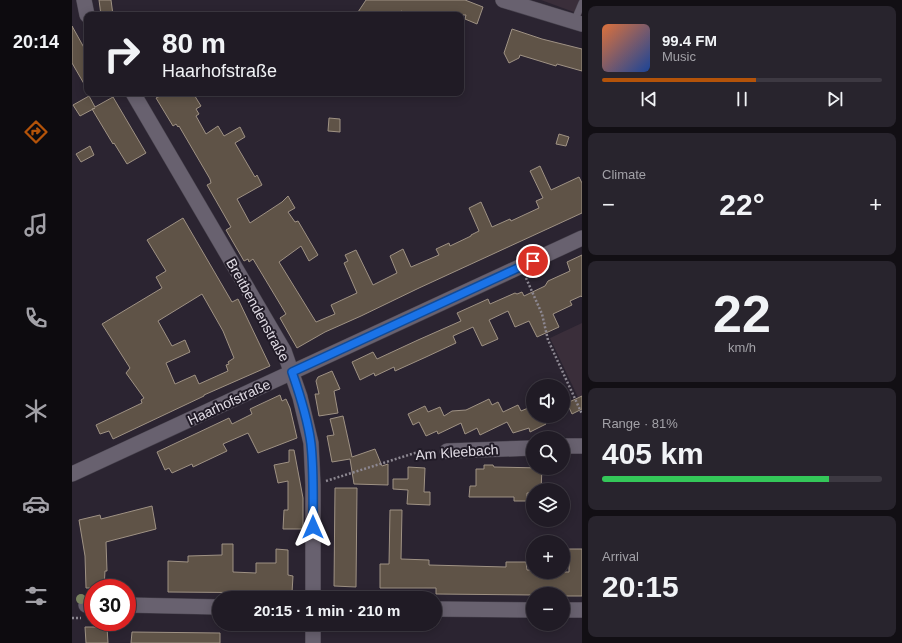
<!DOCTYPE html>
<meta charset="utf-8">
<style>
:root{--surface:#201b25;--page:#28242d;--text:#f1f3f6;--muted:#a2a1a7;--line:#3d3942;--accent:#b45309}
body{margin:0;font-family:Helvetica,sans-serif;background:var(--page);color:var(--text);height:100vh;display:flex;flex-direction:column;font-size:15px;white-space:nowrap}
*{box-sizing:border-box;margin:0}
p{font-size:13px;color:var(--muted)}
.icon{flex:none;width:22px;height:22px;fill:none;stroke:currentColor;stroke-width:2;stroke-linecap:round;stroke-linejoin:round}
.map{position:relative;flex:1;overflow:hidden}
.details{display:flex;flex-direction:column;gap:6px;padding:6px;background:#120f14;width:320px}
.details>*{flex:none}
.guide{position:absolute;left:12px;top:12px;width:380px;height:84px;border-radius:8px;box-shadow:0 2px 10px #0003,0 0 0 1px var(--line);background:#201b25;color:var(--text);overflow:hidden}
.fabs{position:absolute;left:454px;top:379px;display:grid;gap:8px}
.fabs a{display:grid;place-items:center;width:44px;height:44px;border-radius:50%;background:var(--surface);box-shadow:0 2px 10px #0003,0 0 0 1px var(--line);font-size:20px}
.speed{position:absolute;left:12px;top:579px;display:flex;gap:8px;font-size:20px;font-weight:700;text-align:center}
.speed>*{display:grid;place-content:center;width:52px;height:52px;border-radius:50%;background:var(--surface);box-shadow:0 2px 10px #0003,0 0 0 1px var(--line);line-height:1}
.speed .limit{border:6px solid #d22;background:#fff;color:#111}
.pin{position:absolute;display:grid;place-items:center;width:34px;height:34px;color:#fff;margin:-17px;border:2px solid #fff;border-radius:50%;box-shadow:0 1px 4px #0007}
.me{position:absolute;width:44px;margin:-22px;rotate:0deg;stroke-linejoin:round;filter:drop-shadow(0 0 3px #0008)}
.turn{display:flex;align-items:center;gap:14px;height:84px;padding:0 12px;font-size:18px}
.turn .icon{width:52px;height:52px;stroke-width:2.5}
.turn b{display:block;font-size:28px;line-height:34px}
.big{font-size:30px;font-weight:700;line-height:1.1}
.details .widget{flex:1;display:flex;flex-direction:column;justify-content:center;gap:6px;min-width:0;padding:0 14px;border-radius:8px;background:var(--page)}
.details .dial{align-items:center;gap:0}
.dial b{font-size:52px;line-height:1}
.song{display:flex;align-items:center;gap:12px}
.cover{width:48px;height:48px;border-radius:6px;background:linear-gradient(135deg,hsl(20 70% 55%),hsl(220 70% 35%))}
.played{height:4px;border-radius:2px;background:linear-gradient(90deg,var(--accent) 55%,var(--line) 55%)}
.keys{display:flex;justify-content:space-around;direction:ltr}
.heat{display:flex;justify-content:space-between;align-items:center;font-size:22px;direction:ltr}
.charge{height:6px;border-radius:3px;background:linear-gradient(90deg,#34c759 81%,var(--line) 0)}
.trip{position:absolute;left:140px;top:591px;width:230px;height:40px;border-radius:20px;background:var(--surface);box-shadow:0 2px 10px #0003,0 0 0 1px var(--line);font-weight:700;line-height:40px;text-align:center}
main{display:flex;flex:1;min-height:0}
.dock{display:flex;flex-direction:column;width:72px;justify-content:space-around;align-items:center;background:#0d0b0f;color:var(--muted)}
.dock .icon{width:28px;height:28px}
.dock .active{color:var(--accent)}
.dock b{font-size:18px;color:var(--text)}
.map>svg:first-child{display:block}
.education{fill:#3a2e3a}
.building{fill:#5f5347;stroke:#9f9284;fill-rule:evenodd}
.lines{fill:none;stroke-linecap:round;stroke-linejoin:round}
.service-casing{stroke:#48434e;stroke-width:8}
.minor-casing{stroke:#48434e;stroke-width:16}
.path{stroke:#8d8892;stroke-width:2.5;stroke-dasharray:2 2;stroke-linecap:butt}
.service{stroke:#68616f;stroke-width:7}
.minor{stroke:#68616f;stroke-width:15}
.tree{fill:#7a8461}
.route-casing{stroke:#114b97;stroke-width:10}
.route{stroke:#1a73e8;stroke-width:7}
.labels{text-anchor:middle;stroke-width:4;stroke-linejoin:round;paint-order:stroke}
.street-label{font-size:14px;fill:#e0dbe4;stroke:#211b27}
</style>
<main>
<nav class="dock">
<b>20:14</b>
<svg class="icon active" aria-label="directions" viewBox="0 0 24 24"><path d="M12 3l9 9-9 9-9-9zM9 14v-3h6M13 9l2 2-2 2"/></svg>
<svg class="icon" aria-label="music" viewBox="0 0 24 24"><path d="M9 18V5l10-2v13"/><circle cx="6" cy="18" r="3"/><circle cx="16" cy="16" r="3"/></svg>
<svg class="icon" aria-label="phone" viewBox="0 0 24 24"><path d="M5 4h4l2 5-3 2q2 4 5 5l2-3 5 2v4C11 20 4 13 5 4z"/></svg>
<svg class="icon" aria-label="climate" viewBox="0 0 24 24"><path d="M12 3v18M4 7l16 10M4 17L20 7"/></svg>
<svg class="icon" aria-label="car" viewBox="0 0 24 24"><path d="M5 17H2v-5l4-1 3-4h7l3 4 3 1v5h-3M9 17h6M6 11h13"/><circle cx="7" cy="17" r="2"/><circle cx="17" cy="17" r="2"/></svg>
<svg class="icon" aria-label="filters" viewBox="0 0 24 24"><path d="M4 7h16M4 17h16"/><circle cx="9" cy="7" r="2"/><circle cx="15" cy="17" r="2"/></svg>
</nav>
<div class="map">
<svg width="510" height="643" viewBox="0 0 510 643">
<rect width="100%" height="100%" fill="#2b2431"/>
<path class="education" d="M469 0H510V15Z
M510 323V406L478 338Z"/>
<path class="building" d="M27 0H39L41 15H29Z
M294 0H393L411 7 405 24 393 19 394 15H339L329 11 328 15H284Z
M0 26 15 53V89L0 63Z
M440 29 470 39 510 49V71L485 64 484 66 448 55 447 58 437 63 432 53Z
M94 93H121L129 106 124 109 127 114 124 116 134 134 146 126 152 136 168 127 173 137 163 143 183 177 185 175 190 185 165 199 178 223 210 202 216 196 223 208 216 212 223 222 226 221 246 255 237 261 229 246 207 262 244 322 263 314 259 305 285 293 272 263 276 261 273 255 284 250 301 285 325 273 318 256 331 249 339 267 367 255 364 249 377 243 378 246 399 236V235L407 231 397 208 409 202 420 227 438 219 439 221 467 208 464 201 471 198 458 171 468 166 479 190 507 177 510 183V213L347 288 289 316 253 332 225 348 208 318 214 314 181 259 177 262 176 259 172 261 154 230 159 227 135 185 139 183 138 179 107 126 106 127 104 124 101 126 84 98Z
M17 96 23 107 41 97 74 153 55 164 42 143 41 144 20 109 23 108 8 116 1 105Z
M257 118 268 119V132L256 131Z
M487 134 497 137 494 146 484 144Z
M18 146 22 155 9 162 4 154Z
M111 218 160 302 166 299 198 366 132 395V396L41 439 37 431 28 434 24 425 70 403 69 400 72 398 54 373 58 368 30 324 90 288 84 277 94 271 75 240ZM130 294 151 331 162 358 156 362 157 364 154 365 156 371 127 384 123 375 103 384 94 363 118 352 113 340 100 346 86 321Z
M510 255V297L509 296 498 301 500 305 481 314 487 327 465 337 457 321 443 327 436 311 417 320 426 339 410 346 401 327 381 336 384 343 354 357 323 371 322 367 303 376 302 373 288 380 280 362 301 352 305 359 346 340 389 321 385 313 416 299 418 304 443 293 445 294 450 292 452 296 473 286 476 281 498 271 495 262Z
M260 371 268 389 262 391 266 413 247 416 243 394H247L244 381 246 377Z
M208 395 210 401 214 399 218 408 225 438 186 453 176 433 151 444 155 451 121 467 120 464 100 473 97 468 93 470 85 452 157 418 160 424 180 414 178 409Z
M510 396V409L500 414 495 403Z
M417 399 420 405 426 402 431 412 446 405 449 411 461 406V416H482L472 420 474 424 458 432 457 428 441 433 435 422 408 435 405 428 393 434 389 423 366 434 365 431 354 436 347 422 341 425 336 414 353 406 356 412 368 407 372 416 380 411 394 410Z
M271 416 280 457 303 449 310 466 316 464V485L282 484 278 459 260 462 255 436 262 435 258 419Z
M217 450H222L231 498V529H211L212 510H216V481L206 483 202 465 217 462Z
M412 465H421L422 467 470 468 469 490H461V493H455V501H442V497H397L398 486H404V469H412Z
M336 467 353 468 352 492H358V505L335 504 336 490 321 489V479H336Z
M263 488H285L284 587 262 586Z
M80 506 84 529 34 542 35 571H33L32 588H14L13 556 7 520 28 515 29 519Z
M318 510H330L329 559 357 560V565L434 567V562H454L455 570H461V572H497V549H510V596H491V594H461V595L364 594V588H308V564H317Z
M150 544H161V572L184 573V563H204V549L216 550V575L221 576 220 593 96 592V561L116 562V556L150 555Z
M13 627H35L36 643H14Z
M60 632 148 633V643H59Z"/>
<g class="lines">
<defs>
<path id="service" d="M502 22 510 3"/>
<path id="minor" d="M12 0 15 15
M431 0 510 24
M61 93 212 351 228 397 239 443 241 485V598
M491 446H510
M375 451 461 448
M0 474 510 238
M14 605H21
M55 605 147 607
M363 609 461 610
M491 610H510
M241 643V624"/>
</defs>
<use href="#service" class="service-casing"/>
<use href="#minor" class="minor-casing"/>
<path class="path" d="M454 278 470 314 476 340 510 414
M254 481 346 452 362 451
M0 618H9"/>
<use href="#service" class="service"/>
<use href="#minor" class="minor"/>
</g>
<circle class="tree" cx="9" cy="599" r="5"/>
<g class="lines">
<defs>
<path id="route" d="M241 527C241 500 242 472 239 444 236 420 228 395 220 372L461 261"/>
</defs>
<use href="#route" class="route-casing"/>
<use href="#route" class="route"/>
</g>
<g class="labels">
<g class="street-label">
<text transform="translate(186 310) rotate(61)" y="5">Breitbendenstraße</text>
<text transform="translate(157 402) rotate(-25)" y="5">Haarhofstraße</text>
<text transform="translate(385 452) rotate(-4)" y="5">Am Kleebach</text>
</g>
</g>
</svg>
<div class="fabs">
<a><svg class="icon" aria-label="sound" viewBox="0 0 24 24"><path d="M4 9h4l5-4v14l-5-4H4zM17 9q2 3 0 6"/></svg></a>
<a><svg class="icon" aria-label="search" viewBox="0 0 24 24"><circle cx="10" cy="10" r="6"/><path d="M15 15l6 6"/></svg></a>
<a><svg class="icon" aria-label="layers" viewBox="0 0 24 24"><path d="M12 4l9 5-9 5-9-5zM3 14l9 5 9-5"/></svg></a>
<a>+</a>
<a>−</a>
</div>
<div class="speed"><div class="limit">30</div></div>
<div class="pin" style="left:461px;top:261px;background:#d93025"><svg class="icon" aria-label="arrive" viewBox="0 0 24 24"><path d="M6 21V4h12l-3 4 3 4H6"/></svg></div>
<svg class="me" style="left:241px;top:527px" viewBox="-20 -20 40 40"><path d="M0-17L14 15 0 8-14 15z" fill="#1a73e8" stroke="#fff" stroke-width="4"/></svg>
<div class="trip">20:15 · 1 min · 210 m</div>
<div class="guide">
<div class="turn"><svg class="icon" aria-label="right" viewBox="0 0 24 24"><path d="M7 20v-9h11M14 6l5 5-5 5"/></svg><div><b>80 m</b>Haarhofstraße</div></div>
</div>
</div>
<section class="details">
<div class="widget">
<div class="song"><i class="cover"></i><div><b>99.4 FM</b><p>Music</p></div></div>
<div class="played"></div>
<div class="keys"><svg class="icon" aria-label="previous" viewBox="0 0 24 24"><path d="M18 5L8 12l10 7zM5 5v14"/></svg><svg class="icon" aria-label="pause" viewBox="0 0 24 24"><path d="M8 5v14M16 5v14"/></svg><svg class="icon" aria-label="next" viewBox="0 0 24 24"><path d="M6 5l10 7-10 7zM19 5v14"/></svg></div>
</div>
<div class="widget"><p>Climate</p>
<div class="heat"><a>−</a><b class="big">22°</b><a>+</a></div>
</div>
<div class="widget dial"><b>22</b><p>km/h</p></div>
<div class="widget"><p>Range · 81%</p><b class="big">405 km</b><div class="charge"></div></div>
<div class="widget"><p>Arrival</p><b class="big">20:15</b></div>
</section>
</main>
